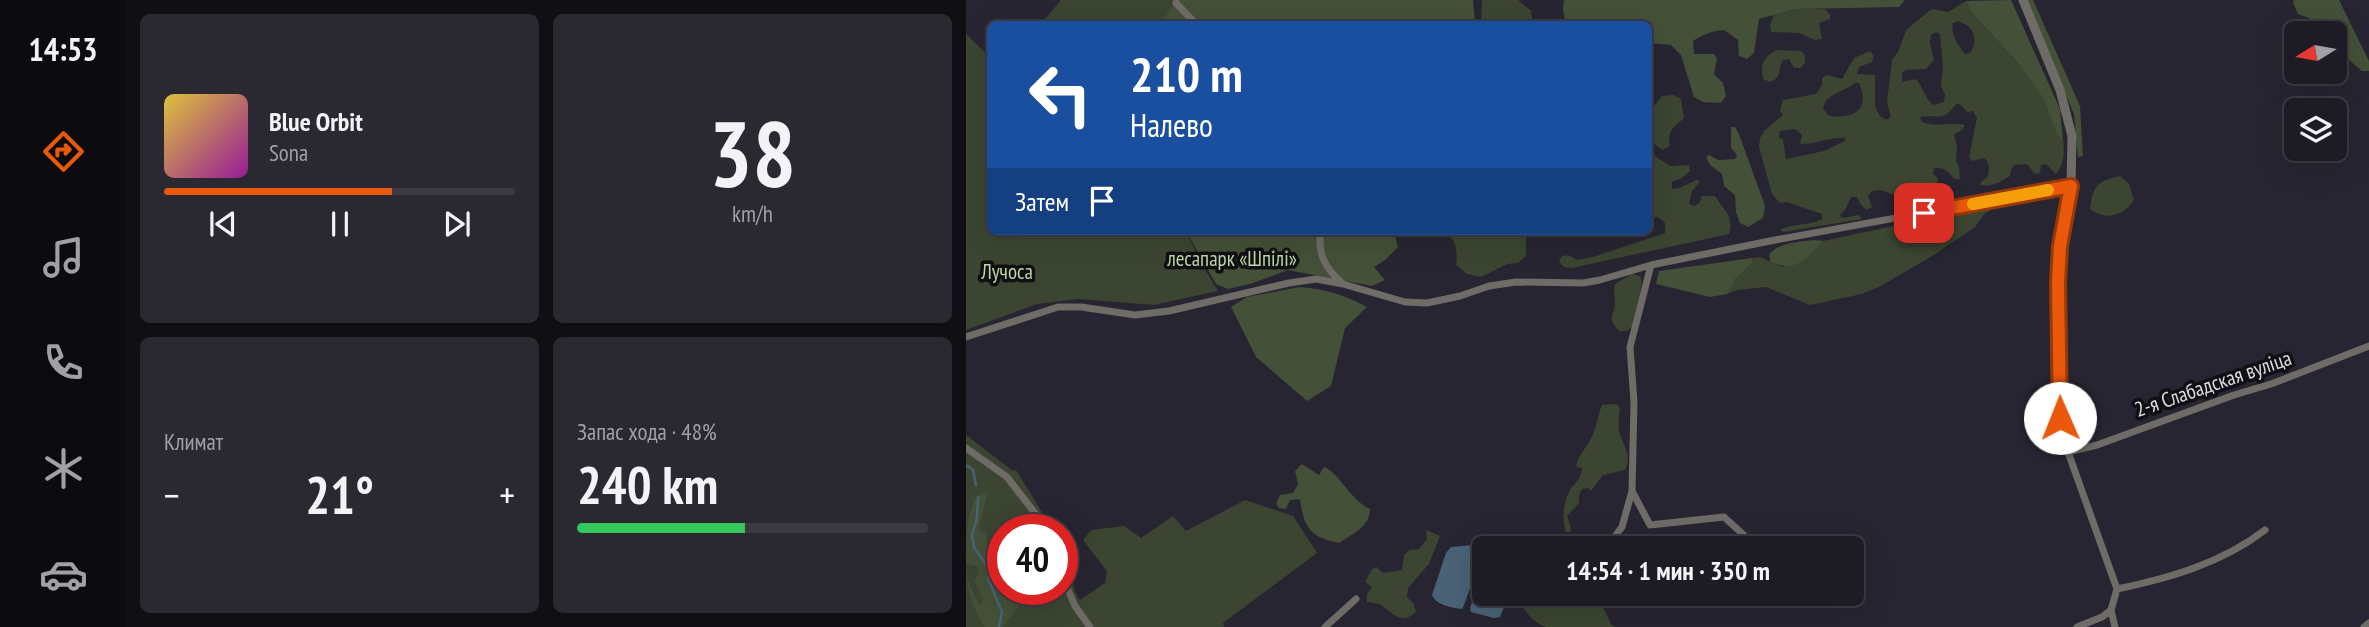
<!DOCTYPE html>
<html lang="ru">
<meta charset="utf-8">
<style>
:root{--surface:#1d1c25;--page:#2a2932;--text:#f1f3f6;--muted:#a0a1a7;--line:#3b3a42;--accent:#ea580c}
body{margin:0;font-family:"PT Sans Narrow",sans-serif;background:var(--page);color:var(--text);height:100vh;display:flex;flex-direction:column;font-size:26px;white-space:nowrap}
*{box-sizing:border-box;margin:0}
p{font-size:23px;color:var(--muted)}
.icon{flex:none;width:38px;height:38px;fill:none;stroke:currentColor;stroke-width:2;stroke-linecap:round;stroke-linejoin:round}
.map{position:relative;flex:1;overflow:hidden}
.drawer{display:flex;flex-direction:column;gap:14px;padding:14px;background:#100f14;width:840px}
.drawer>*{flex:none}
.banner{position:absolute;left:21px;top:21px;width:665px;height:214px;border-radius:10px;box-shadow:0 7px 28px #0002,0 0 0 2px var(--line);background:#1a4fa0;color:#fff;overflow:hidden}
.needle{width:46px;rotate:259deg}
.buttons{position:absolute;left:1318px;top:21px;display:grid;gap:14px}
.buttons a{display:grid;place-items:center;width:63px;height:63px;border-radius:10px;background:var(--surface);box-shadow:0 7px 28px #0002,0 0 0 2px var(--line);font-size:35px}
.speed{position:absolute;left:21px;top:514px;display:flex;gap:14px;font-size:35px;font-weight:700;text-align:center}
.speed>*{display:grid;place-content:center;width:91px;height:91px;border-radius:50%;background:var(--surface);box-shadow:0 7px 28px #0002,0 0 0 2px var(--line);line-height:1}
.speed .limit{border:10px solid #d22;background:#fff;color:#111}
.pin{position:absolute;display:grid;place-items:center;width:60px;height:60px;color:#fff;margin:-30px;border-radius:14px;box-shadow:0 4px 10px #0006}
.me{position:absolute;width:77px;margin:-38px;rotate:359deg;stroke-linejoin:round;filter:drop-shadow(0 0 5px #0008)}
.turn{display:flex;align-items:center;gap:24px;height:147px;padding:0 28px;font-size:32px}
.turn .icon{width:91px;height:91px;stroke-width:2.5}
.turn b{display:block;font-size:49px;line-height:60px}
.then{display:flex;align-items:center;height:66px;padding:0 28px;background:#0003;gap:14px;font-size:26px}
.big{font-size:52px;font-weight:800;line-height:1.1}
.drawer .tile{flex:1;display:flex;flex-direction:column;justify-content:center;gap:10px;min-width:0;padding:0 24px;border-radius:10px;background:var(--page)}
.drawer .dial{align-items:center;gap:0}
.dial b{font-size:91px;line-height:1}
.song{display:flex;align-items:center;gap:21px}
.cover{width:84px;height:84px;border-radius:10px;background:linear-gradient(135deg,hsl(50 70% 55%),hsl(300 70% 35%))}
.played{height:7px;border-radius:4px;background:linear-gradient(90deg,var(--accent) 65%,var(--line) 65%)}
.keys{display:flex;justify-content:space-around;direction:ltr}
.heat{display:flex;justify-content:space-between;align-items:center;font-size:38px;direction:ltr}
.charge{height:10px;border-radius:5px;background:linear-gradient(90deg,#34c759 48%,var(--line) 0)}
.drawer .tiles{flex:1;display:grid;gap:14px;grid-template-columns:repeat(2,1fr)}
.trip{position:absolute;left:506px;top:536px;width:392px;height:70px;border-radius:10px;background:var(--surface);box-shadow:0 7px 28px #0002,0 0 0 2px var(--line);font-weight:800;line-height:70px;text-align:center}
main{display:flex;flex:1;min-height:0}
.tabs{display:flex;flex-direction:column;width:126px;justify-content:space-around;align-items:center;background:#0c0b0f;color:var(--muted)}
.tabs .icon{width:49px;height:49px}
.tabs .active{color:var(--accent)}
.tabs b{font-size:32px;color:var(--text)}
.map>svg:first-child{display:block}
.green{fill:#3b4531;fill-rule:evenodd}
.forest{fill:#445037}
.water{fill:#496276}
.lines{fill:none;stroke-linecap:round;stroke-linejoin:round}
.stream{stroke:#496276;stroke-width:2.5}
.minor{stroke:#6f6b66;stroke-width:7}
.tertiary{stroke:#6f6b66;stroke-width:9}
.route-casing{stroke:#983908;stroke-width:18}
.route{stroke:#ea580c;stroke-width:12}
.slow{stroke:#f59e0b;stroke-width:12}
.labels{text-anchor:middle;stroke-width:7;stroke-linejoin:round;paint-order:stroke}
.park-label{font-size:21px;fill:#bdd6a3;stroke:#100f14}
.street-label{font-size:21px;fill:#dddde5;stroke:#100f14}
</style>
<main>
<nav class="tabs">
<b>14:53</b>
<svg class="icon active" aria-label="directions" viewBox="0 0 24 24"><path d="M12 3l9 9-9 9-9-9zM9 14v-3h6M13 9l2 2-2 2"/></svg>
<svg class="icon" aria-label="music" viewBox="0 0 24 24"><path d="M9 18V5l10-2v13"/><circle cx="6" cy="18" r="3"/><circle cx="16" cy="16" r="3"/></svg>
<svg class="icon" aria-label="phone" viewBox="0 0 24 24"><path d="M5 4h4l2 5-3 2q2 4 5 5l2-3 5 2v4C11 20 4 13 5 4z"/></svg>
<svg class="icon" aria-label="climate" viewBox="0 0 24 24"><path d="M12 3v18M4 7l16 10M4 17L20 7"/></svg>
<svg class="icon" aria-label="car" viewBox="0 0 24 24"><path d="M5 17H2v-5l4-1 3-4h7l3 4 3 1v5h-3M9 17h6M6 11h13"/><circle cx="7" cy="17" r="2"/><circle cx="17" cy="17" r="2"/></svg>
</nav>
<section class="drawer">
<div class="tiles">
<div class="tile">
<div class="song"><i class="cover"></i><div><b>Blue Orbit</b><p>Sona</p></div></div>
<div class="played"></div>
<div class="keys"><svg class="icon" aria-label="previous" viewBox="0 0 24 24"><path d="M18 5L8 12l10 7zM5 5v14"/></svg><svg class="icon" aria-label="pause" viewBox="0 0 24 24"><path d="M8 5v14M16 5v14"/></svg><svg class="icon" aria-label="next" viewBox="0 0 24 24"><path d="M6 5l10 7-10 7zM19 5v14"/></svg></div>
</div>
<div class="tile dial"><b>38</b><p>km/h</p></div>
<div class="tile"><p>Климат</p>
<div class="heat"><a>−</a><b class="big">21°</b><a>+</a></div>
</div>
<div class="tile"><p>Запас хода · 48%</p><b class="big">240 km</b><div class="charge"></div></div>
</div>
</section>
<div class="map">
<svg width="1403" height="627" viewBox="0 0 1403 627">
<rect width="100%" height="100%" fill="#272531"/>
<path class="green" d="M95 0H214L195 24H75Z
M516 0H552L565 11 567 24H515Z
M1000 1 1005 12 1053 64 1079 99 1091 135 1097 140C1099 152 1098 165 1090 174L1080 164 1075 165 1074 173 1069 174 1061 164 1049 165 1045 169 1044 176C1035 182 1025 187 1014 185L1015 182 1022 176 1023 166 1019 158 1006 161 1003 157 1011 118 1007 111 1001 112 994 104H990C976 123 973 114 954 117L956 122C970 128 984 121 999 125L996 130 988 134 991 146 990 161 993 167 994 179H988C982 171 978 167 968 168L967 174 971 177 972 181 969 185 939 188 931 196 915 190 906 191 902 196 906 207 901 210 895 205 891 197H885L879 210 874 215 876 218 893 215 896 219 817 232 814 230C827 223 843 226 856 219V214L821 202 814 203 806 194 793 147 794 138 798 131 817 115 814 110 817 100 850 94 856 85V78L861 75 876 79 888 58 904 51 908 56 906 62 893 67 891 74 909 75V106L914 116 920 120 925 117 921 102 926 60 932 52 940 30 963 11 967 9 982 12ZM992 21C1008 26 1013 40 1004 53L999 54C992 45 984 34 987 23ZM970 32 974 34 977 67 975 86 979 95 978 102 967 105C958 97 957 87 950 79L936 82V73L940 70 960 69 968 60 964 43 965 35ZM888 83H893C905 110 887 119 863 116L857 108C861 92 878 93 888 83ZM829 129 836 135 834 144C850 144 862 137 879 138V141L858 151 820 159 817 139 813 138 814 131Z
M829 9H859L864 15V19L853 23 856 39 849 40 833 33 805 32 804 25 808 15Z
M0 34 24 57V231H220L236 265 252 291 188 305 113 299 71 304 0 330Z
M810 50 835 51 839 55V63L834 68H828L823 59 817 60C811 70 817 77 804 82L797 79C794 64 797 58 810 50Z
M707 95 715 99 718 118C708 127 700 131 704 146L696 150 683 140V112L696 96Z
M689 156 704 166 723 165 724 171 716 178 706 182V189L713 188 731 180 734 182 726 191 723 204 728 206 733 203 736 196H749C757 209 769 217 763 234L606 268 598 267 593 262 595 257C602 254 605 256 611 260L627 257 699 233V223L692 217 683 219V158Z
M1154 176 1163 184 1168 200C1158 216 1140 221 1124 209 1127 186 1131 181 1154 176Z
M1030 204 1034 206 1019 213 1009 227 971 253 915 286 896 294 844 305 800 287 771 290 761 294 768 284V280L787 262 786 258 794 257 817 267 844 255 857 241Z
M478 231H556L560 237V256L552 263 541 264 515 277 501 274 490 265C492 250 490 240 478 231Z
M666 274 674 276 676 283 666 327 661 331H653C640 317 649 316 649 302 649 295 647 291 649 284Z
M650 404 654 408C653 418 651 428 655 437 660 450 665 456 659 470L637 475 625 491 622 488 616 489 613 495V503L601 516 605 528 604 532H600C596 521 597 503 603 492 608 482 616 480 616 467L612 468 610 465C614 453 622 446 627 434 631 425 632 414 636 405Z
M0 435 47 471 50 470 87 530H37V590H96V545L109 592 114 600 139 583 141 571 117 540 125 530 158 526 175 538 207 516 220 531 279 500 327 516 351 553 257 623 258 627H0Z
M460 530 474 536 463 564 442 588 441 597 448 604 450 612C433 627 427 611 413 604 409 603 405 603 401 602V594L406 587 399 582 406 569 411 567 417 573 436 570 438 555 444 550 453 549 461 539Z
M557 593H623L635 603 645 624 649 627C633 627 593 627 580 627 567 623 557 610 553 598Z"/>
<path class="forest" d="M212 0H507L509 24H193Z
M598 0H939L933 7 829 9 793 19 788 53 781 59 773 56 772 40 758 30C746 31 738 34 727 41L728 54H748L751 59 748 74 757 83 760 96 755 103 737 102 728 97 715 55 705 45 683 43 682 24H600L597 9Z
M1045 0 1094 109 1097 140 1091 135 1078 99 1053 64 1005 12 1000 1Z
M1060 0H1067L1114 106 1117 156 1112 157 1108 114Z
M1328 0H1373L1403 61V71H1396L1369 48 1368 33H1355L1345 19 1332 14 1327 2Z
M765 127H769L773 134 799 206 797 218 782 227 774 223 770 212 769 195 758 186 756 174 744 165 740 157 743 155 752 160 769 159 771 155 765 148Z
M220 231H437L429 236 432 247 419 260 408 267 419 280 406 286 322 270 284 284 262 289 250 284Z
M848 240 857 241C841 259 830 273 805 262L803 255C813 242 833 242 848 240Z
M786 258 787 262 768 280V284L761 294 744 297 690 284 693 271Z
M334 287C359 289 379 295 401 307L379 328 365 386 341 401 290 357 265 307 281 297Z
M336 464 353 475 358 467C372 471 385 501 404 509 404 527 386 534 373 543 344 537 338 528 334 499L324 500 320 509 313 508 310 504 314 495 327 493 332 484 329 471Z
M22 492 13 526 15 532 21 533 20 544 23 552 37 569V590H43L51 603 67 590H77L63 606 54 604C49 614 42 618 37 627H19C11 615 0 590 0 576L13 605 17 604V598L8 581 13 572C11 563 6 566 0 563L1 524 8 500 17 493Z"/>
<path class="water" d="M507 545 515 547 517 552 498 605 496 609C486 608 470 605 466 595L480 553 485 547Z
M518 568V593H544L534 617 528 618 505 612 504 608Z"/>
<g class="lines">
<path class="stream" d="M0 465 7 470 10 485
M12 497 11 519 6 535 8 547 22 568 23 581 36 612 33 627"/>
<path class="minor" d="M210 3 230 24
M355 231C351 253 359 268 375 282
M0 337 92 307H115L169 315 203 311 323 283 350 279 377 284 439 302 461 303 494 296 523 286 550 282 617 283 634 280 685 265 809 240 1105 186
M0 448 41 477 82 530
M666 491 668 402 664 347 685 265
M640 548 656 527 666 491 684 525 758 517 780 537 783 548
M96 575 109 606 124 627
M1151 589C1204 578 1256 563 1299 530
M359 627 390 599
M1111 627 1136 617 1145 610
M1149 627 1145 610 1151 589 1102 452 1131 445 1268 395 1305 384 1403 346
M1398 627 1403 623"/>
<path class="tertiary" d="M1057 0 1094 90 1106 136 1105 186 1094 246 1092 283 1094 418 1102 452"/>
</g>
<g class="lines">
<defs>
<path id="route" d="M958 213 1105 186 1094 246 1092 283 1094 418"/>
</defs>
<use href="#route" class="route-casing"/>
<use href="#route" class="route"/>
<path class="slow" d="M1007 204 1082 190"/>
</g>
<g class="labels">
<g class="park-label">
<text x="266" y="266">лесапарк «Шпілі»</text>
<text x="41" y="279">Лучоса</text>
</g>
<g class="street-label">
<text transform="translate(1247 384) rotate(-19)" y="7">2-я Слабадская вуліца</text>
</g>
</g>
</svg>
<div class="buttons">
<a><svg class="needle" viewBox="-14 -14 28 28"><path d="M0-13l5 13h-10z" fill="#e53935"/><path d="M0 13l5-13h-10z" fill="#a0a1a7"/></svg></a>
<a><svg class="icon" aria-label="layers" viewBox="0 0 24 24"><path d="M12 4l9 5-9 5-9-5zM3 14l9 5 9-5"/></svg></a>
</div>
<div class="speed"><div class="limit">40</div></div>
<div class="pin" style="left:958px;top:213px;background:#d93025"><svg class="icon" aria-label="arrive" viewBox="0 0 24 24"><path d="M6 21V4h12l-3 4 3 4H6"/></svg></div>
<svg class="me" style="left:1094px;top:418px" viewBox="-20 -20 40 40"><circle r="19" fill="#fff"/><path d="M0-13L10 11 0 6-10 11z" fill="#ea580c"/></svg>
<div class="trip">14:54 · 1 мин · 350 m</div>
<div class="banner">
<div class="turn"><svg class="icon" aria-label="left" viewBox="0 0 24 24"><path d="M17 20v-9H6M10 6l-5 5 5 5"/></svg><div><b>210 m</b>Налево</div></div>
<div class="then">Затем<svg class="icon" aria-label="arrive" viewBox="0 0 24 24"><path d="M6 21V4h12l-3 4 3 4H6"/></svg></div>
</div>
</div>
</main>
